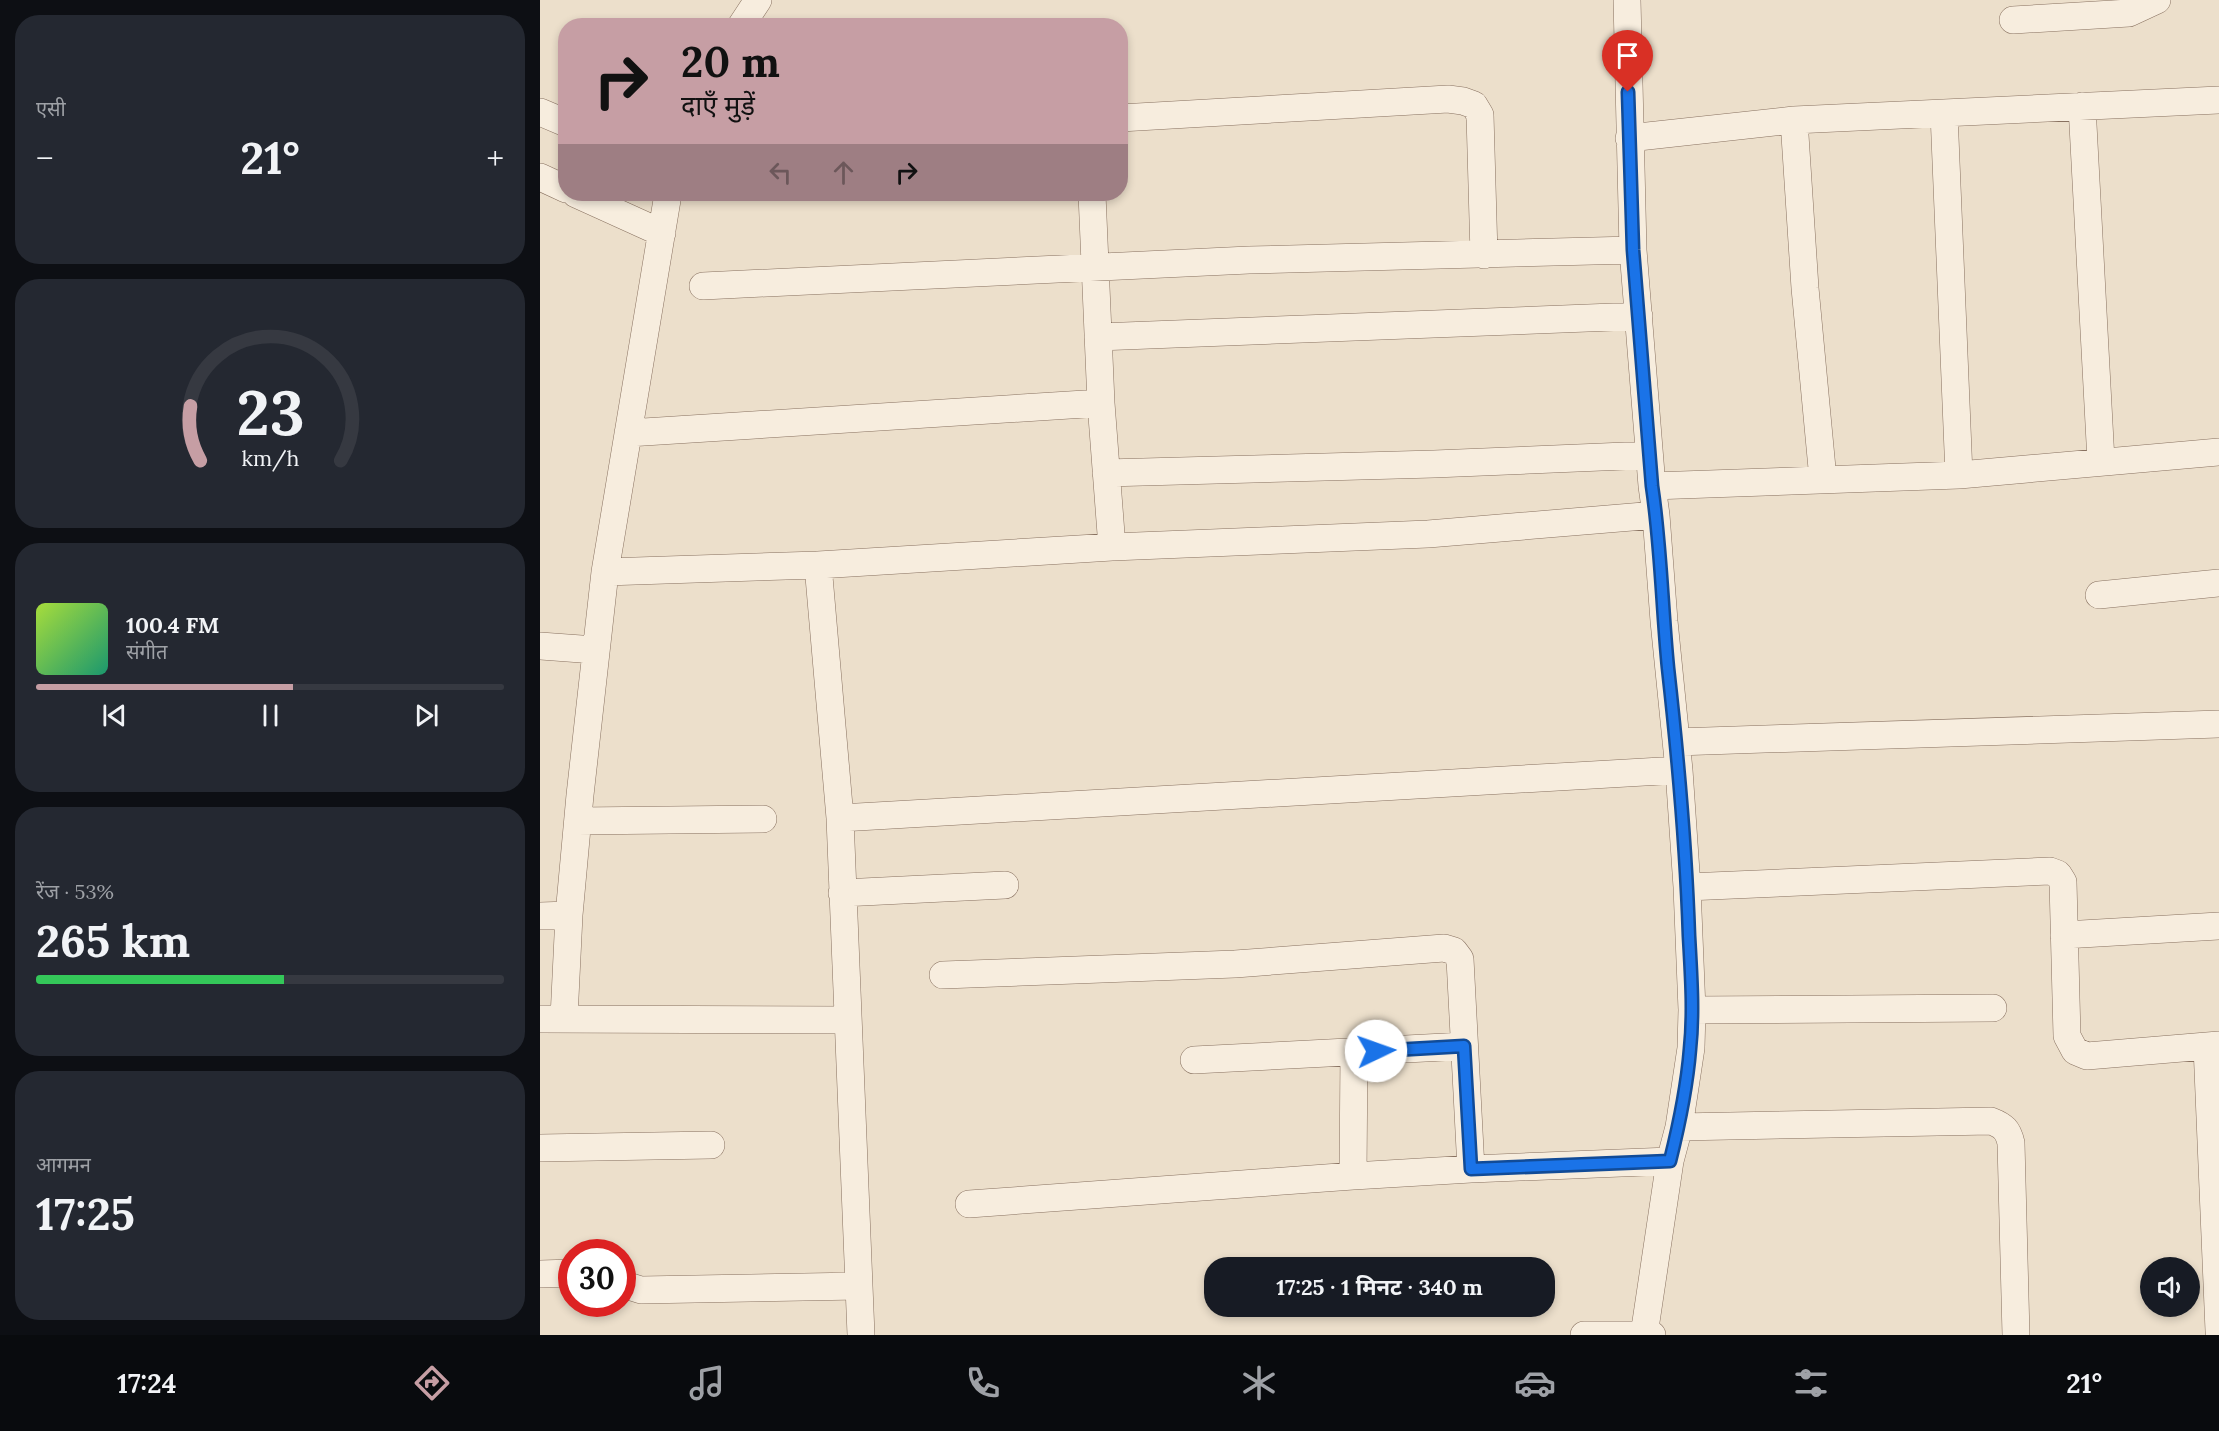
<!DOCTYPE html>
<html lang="hi">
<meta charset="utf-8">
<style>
:root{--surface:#171b24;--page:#242831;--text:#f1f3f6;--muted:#9ea1a6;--line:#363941;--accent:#c69ea4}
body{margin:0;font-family:Lora,"Noto Sans Devanagari",serif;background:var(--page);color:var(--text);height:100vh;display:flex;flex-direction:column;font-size:22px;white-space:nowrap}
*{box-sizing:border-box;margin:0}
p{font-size:20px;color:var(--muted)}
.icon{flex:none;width:33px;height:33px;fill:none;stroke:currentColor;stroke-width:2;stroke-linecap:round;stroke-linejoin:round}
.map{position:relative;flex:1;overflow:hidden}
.panel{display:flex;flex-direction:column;gap:15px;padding:15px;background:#0d0f14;width:540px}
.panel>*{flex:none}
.hud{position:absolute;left:18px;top:18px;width:570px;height:183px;border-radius:24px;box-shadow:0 3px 9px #0003;background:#c69ea4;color:#111;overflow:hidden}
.controls{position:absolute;left:1600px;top:1257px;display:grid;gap:12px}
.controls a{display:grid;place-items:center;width:60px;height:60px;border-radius:50%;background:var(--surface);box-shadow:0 3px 9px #0003;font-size:30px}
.speed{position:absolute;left:18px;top:1239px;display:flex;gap:12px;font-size:30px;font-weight:700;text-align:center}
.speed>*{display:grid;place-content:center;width:78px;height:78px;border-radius:50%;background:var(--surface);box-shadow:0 3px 9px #0003;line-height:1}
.speed .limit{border:9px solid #d22;background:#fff;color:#111}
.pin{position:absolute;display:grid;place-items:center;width:51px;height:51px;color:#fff;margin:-62px -26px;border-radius:50% 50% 50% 0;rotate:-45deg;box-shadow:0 0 6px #0007}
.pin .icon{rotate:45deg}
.me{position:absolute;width:66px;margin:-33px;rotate:87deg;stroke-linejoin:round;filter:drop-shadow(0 0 4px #0008)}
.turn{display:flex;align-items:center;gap:21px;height:126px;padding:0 24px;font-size:27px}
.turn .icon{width:78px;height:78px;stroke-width:2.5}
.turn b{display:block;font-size:42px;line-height:51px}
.lanes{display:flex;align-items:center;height:57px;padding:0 24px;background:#0003;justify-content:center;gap:30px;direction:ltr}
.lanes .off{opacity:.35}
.big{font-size:45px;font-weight:700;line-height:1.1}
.panel .widget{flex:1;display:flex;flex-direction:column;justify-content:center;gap:9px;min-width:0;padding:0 21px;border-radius:24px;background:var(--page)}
.panel .dial{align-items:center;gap:0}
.dial svg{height:156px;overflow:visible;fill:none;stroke:var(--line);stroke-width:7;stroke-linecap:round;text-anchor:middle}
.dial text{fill:var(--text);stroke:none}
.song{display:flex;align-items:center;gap:18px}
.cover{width:72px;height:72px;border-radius:9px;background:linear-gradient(135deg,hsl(80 70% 55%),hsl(160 70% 35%))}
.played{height:6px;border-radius:3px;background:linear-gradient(90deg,var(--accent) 55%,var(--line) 55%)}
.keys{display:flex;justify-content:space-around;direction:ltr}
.heat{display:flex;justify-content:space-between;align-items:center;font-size:33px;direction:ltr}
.charge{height:9px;border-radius:4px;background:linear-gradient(90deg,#34c759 53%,var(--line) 0)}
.trip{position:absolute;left:664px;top:1257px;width:351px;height:60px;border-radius:24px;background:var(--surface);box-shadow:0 3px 9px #0003;font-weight:700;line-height:60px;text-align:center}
.tab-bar{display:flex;height:96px;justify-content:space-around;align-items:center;background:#090b0e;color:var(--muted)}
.tab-bar .icon{width:42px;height:42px}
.tab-bar .current{color:var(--accent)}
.tab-bar b{font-size:27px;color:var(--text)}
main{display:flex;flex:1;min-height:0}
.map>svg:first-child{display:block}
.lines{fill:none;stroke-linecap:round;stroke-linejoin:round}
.street-casing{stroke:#887160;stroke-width:28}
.street{stroke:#f7edde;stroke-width:27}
.route-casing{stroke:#114b97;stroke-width:15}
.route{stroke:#1a73e8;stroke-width:10}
</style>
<main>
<section class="panel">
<div class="widget"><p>एसी</p>
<div class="heat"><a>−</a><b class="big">21°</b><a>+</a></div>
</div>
<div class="widget dial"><svg viewBox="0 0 100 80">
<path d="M14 69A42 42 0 1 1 86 69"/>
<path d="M14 69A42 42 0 0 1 9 41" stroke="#c69ea4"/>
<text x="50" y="56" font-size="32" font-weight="700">23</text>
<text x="50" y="72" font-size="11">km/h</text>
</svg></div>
<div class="widget">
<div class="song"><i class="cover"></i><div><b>100.4 FM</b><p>संगीत</p></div></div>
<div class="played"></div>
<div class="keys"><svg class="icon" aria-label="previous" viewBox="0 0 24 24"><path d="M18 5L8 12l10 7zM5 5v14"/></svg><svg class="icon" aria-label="pause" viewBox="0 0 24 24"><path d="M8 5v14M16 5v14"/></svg><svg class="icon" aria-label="next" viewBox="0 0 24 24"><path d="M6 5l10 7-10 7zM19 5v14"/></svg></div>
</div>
<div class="widget"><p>रेंज · 53%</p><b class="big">265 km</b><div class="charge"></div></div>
<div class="widget"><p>आगमन</p><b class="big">17:25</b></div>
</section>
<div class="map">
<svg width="1679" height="1335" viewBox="0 0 1679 1335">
<rect width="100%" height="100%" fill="#ecdfcb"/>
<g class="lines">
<defs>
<path id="street" d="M1087 0 1093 250 1112 486 1116 515 1124 621 1139 770 1147 887 1152 1010 1151 1048 1139 1127 1130 1161 1104 1335
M1473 20 1589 13 1617 0
M201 26 218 0
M1542 106 1561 461
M0 112 26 123
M1404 113 1419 475
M580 118 908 99 923 101 934 105 940 115 944 255
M1254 120 1265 288 1283 479
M1089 138 1254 120 1679 100
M0 177 26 189
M36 194 122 233
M552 194 561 403 572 547
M163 286 709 260 1093 250
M558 337 1099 316
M88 433 561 403
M566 473 894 464 1109 455
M1112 486 1419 475 1679 452
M278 565 300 818 321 1335
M65 572 278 565 572 547 888 534 1116 515
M1559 595 1679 583
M0 646 55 650
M1136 742 1679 724
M300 818 1139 770
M38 821 223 819
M1147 887 1510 871 1518 874 1523 882 1527 1036 1535 1051 1547 1056 1679 1045
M302 893 465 885
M0 916 29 915
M1524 935 1679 926
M403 975 695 964 904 948 914 951 920 959 931 1169
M1152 1010 1453 1008
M24 1018 29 915 40 795 65 572 128 194
M0 1019 307 1020
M1667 1046 1679 1331
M654 1060 924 1046
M1139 1127 1451 1121C1464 1126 1468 1130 1471 1143L1476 1335
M0 1148 171 1145
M813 1176 814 1052
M429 1204 813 1176 931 1169 1130 1161
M0 1274 32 1273
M82 1284 101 1290 319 1286
M1044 1335H1112"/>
</defs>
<use href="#street" class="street-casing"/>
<use href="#street" class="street"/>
</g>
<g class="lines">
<defs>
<path id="route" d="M836 1051 924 1046 931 1169 1130 1161C1139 1125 1147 1087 1150 1049 1154 1012 1151 973 1149 936 1146 846 1138 757 1128 668 1122 607 1121 546 1112 486L1093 250 1088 92"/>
</defs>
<use href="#route" class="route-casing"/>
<use href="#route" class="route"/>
</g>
</svg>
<div class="controls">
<a><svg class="icon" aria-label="sound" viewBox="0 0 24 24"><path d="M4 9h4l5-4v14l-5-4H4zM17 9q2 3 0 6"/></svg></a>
</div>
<div class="speed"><div class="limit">30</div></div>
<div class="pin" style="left:1088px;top:92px;background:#d93025"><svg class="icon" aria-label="arrive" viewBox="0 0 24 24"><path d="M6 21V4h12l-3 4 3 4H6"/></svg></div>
<svg class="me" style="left:836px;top:1051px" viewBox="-20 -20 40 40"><circle r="19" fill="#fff"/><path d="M0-13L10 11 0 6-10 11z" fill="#1a73e8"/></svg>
<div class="trip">17:25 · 1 मिनट · 340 m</div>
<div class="hud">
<div class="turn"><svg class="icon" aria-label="right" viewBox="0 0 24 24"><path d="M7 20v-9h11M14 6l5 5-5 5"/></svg><div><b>20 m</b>दाएँ मुड़ें</div></div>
<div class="lanes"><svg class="icon off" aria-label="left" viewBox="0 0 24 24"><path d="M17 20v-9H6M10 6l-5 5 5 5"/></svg><svg class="icon off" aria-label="ahead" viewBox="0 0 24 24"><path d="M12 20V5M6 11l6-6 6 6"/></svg><svg class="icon" aria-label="right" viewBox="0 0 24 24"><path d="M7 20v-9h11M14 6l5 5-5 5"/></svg></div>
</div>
</div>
</main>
<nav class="tab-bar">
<b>17:24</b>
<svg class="icon current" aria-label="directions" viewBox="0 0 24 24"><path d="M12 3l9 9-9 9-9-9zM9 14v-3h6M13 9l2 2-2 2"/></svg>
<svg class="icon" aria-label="music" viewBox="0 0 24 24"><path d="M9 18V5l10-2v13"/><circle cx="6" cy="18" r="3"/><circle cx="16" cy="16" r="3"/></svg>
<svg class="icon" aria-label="phone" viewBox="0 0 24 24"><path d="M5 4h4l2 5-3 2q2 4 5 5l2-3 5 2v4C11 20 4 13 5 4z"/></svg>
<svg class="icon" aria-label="climate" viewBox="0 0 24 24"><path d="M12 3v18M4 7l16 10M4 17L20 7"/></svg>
<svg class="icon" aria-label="car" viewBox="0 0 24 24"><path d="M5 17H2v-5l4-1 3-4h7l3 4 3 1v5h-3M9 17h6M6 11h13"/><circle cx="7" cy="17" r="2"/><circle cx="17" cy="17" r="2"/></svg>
<svg class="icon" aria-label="filters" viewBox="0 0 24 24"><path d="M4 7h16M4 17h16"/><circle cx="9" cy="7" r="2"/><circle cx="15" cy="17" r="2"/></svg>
<b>21°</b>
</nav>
